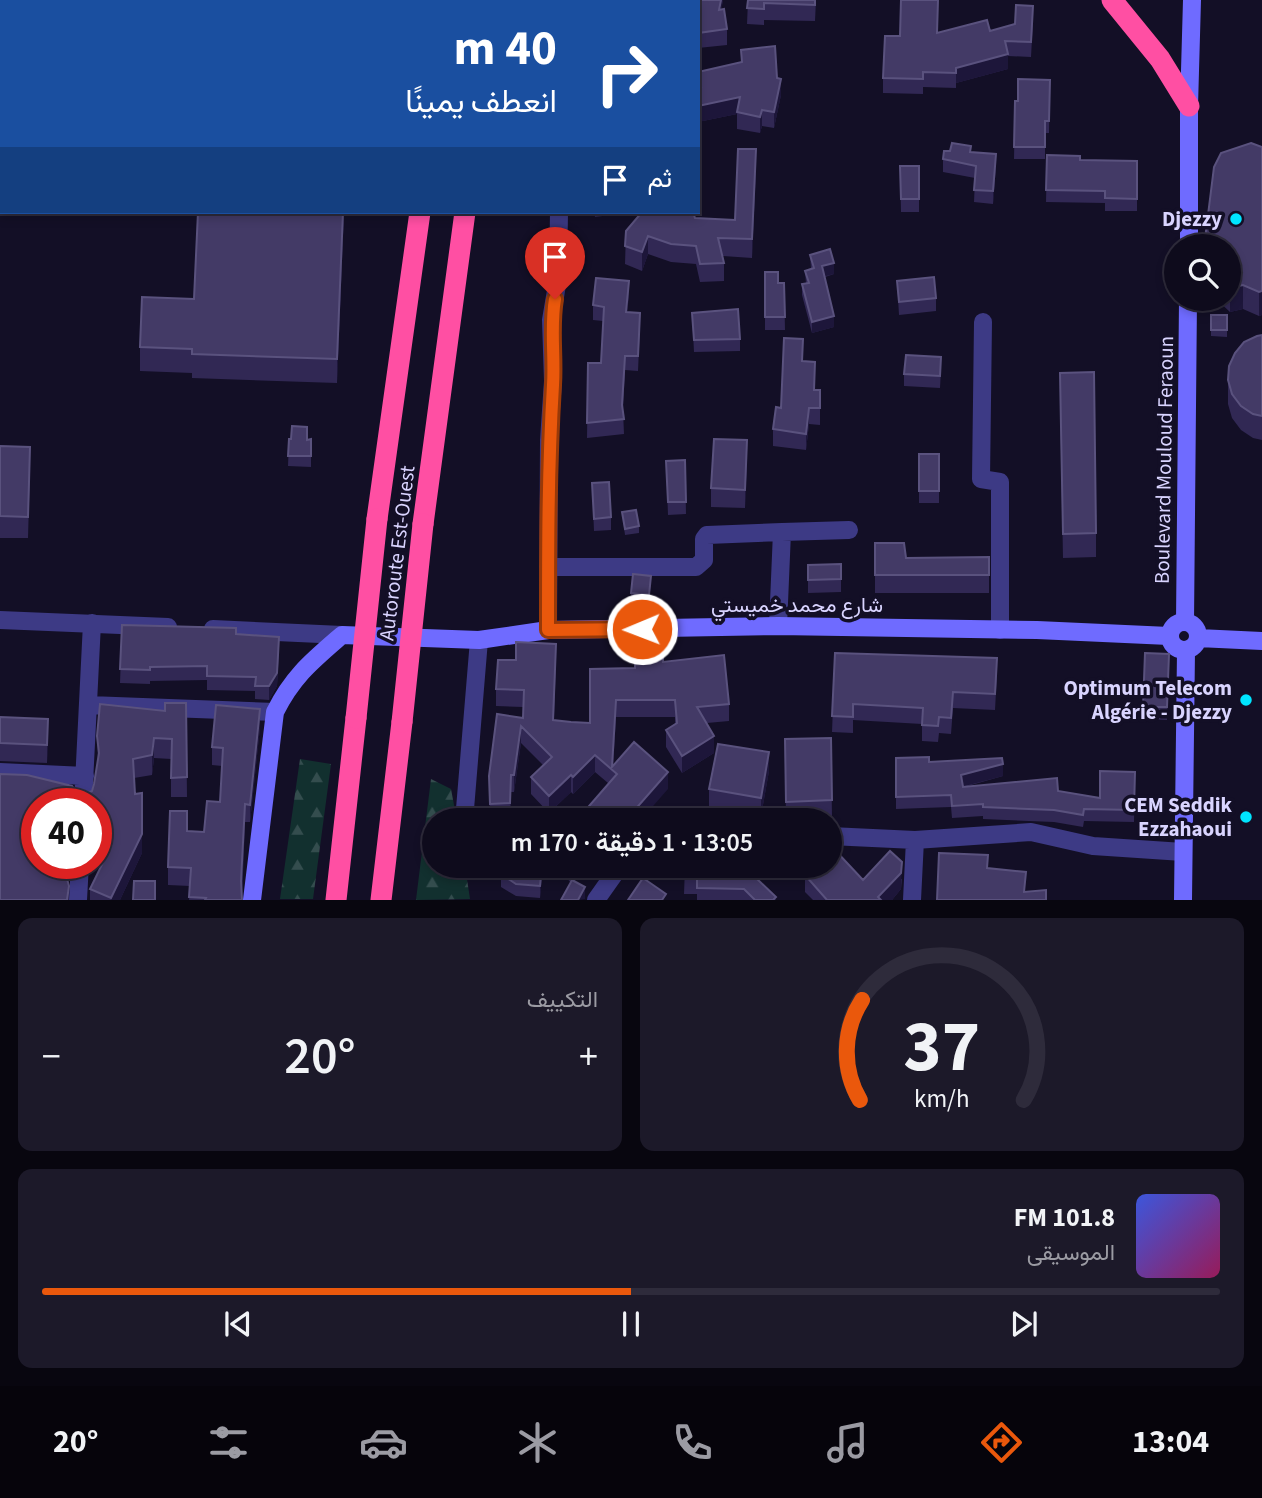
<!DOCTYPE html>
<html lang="ar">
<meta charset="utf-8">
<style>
:root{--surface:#0e0b1c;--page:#1c1929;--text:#f1f3f6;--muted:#9b9ba3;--line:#2e2b3b;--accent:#ea580c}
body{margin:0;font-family:"Source Sans 3",Vazirmatn,sans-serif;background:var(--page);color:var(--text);direction:rtl;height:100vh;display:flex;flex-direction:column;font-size:26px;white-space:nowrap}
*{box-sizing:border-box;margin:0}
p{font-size:23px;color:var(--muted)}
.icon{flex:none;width:38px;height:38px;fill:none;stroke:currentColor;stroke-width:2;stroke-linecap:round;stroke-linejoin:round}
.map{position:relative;height:900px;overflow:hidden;direction:ltr}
.details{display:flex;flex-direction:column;gap:18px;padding:18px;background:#08060f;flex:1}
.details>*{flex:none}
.top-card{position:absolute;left:0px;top:0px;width:700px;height:214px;box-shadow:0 4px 10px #0003,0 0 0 2px var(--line);direction:rtl;background:#1a4fa0;color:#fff;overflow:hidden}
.controls{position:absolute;left:1164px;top:234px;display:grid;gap:14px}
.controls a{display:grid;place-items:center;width:77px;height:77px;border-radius:50%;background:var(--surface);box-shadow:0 4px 10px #0003,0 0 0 2px var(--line);font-size:35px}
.speed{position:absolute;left:21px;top:788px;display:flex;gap:14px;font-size:35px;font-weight:700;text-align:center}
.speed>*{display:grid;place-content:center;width:91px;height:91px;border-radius:50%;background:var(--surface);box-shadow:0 4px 10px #0003,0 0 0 2px var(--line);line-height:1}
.speed .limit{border:10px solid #d22;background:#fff;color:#111}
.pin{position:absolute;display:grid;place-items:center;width:60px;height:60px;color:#fff;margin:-72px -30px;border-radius:50% 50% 50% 0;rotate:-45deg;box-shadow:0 0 7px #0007}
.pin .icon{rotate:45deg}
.me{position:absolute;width:77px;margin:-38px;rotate:269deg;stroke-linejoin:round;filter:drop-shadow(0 0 5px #0008)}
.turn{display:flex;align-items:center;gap:24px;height:147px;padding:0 28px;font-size:32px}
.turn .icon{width:91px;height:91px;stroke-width:2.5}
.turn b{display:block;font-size:49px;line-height:60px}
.then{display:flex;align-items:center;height:66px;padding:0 28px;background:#0003;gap:14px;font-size:26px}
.big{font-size:52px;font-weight:600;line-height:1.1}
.details .widget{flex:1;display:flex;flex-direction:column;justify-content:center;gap:10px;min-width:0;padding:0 24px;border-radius:14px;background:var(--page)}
.details .dial{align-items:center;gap:0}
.dial svg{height:182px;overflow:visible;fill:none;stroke:var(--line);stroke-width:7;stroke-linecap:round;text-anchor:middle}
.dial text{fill:var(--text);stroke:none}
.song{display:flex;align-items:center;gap:21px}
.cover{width:84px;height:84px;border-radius:10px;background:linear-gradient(135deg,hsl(230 70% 55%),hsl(330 70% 35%))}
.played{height:7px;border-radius:4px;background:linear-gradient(90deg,var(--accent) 50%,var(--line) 50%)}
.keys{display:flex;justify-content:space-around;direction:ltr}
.heat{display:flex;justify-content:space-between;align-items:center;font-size:38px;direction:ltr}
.details .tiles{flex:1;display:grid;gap:18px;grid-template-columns:1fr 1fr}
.widget:last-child{grid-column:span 2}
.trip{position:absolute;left:422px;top:808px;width:420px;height:70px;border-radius:35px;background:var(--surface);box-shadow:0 4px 10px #0003,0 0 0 2px var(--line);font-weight:600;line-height:70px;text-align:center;direction:rtl}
.menu{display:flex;height:112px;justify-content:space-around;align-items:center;background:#06040b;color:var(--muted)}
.menu .icon{width:49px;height:49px}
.menu .active{color:var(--accent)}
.menu b{font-size:32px;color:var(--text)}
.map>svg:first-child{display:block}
.forest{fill:url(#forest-firs)}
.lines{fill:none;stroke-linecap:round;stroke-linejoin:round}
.street{stroke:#3d3a85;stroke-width:18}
.secondary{stroke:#6f6bff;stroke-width:18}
.highway{stroke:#ff4fa3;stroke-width:21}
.highway-bridge{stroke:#ff4fa3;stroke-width:21}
.wall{fill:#312854}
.shaded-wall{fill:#1d163a}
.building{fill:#433a66;stroke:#5a527e;stroke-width:2}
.route-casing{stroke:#983908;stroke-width:18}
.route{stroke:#ea580c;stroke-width:12}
.poi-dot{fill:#00e5ff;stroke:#130f26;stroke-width:2.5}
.labels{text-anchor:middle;stroke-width:7;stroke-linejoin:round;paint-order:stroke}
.poi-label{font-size:21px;font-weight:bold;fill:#d9d4ff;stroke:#130f26;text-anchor:end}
.street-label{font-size:21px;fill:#d9d4ff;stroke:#130f26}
</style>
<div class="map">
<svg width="1262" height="900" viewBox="0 0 1262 900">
<defs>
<pattern id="forest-firs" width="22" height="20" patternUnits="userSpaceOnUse" patternTransform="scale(1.75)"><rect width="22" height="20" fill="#12302f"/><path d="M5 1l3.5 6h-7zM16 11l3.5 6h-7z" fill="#344d4e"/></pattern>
</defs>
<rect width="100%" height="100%" fill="#130f26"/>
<path class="forest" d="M300 759 331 764 313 899H280Z
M431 779 451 789 457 821H434V866H465L470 899 416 900Z"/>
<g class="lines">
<path class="street" d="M575 2 576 0
M983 322 981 479 1000 482V630
M782 532 849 530
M548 567H696L704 560V539L707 535 782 532 778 626
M0 620 168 627
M213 629 342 635
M548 630 549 440 553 381 551 320 558 279 559 212
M89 705 275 712
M0 772 85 776
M83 803 92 623
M464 821 479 640
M830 836 915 840 912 900
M915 840 1031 832 1093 846 1183 852
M78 900 80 863
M596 900 620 866"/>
<path class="secondary" d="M1189 247V106L1192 0
M1170 636a14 14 0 1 1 28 0a14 14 0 1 1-28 0Z
M1185 622 1188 299
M1198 638 1262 641
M252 900 275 712C293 676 312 661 342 635L479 640 548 630 778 626 1037 630 1169 636
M1183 900 1186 651"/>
<path class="highway" d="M420 0V2
M1112 0 1160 59 1189 106
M452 2V0
M499 2 500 0
M377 519 420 212
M423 524 465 212
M336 900 356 718
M381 900 402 722"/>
<path class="highway-bridge" d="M356 718 377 519
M402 722 423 524"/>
</g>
<path class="wall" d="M0 0H101V2H2V11H0Z
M686 0H723L721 10 727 29V45L698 48V2Z
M748 0H816L815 21 764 20V25L747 24Z
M1033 21 1031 57 1008 56V69L956 83V88L923 87V94L883 93V78L900 36 937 33 990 31Z
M741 50 777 78 781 95 774 128 762 126 760 133 737 129V114L698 122V72L741 63Z
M1050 80 1049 133H1045V159H1014L1015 101H1018Z
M1262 147V315L1259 316 1243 309 1230 312 1216 299H1228V247Z
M971 152 996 166 993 204 974 202 975 178 943 172V159Z
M1047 155 1080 160 1137 161V211H1105V203L1046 202Z
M900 166H919V212H901Z
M756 168 752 258 723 256 724 263V281L700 282 696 264 671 262 648 254 642 271 625 264 626 231 695 218 735 220Z
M344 212 337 383 192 378V373L140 371V347L194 299Z
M594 212H632L595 217Z
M810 255 834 274 825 277 834 327 812 333 802 295V284H806L805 271 811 269Z
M765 272 778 283H784L785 330H765Z
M897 281 936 298V311L899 315Z
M629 295 627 312 640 327 638 371 625 370 623 410 624 434 587 438 588 363H601L603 321 593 320V305Z
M692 313 740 339V351L694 352Z
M1211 315H1227V337L1211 336Z
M1262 335V440L1253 438 1241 430 1232 418 1228 404V380Z
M803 361 815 390 820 407V425L809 424 806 450 773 446V429L781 408Z
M941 370 940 388 904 386V374Z
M1060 397 1096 533V557L1063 558Z
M289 439H311V467L288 466Z
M0 446 30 468 28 538H0Z
M919 454H939V503H919Z
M747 458 745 508 711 507V488Z
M685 460 686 514 668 515 666 461Z
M592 483 611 517V530L594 531Z
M622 512 639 526V533L625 535Z
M875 543 906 558 989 557V593H875Z
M841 564V592L808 593V565Z
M651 582 649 601 631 599V593Z
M122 625 236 634 279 651 277 686 269 700 255 699V691L207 690V680L150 681V684L120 683Z
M835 653 997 674 995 710 953 708 951 734 939 733 938 742 922 741V724L853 720V733L832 732Z
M1145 653 1169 654 1167 720 1143 719Z
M556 661 554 720 571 722 590 723 635 668 663 662 729 704V721L707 723 714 753 682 773 666 747V730L675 724V717H616L613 766 668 789 608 783 595 772 573 794 571 792 549 813 531 794V777L543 765 521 743 514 792H511L510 820 490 821 489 776 523 718V707L496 706V689Z
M165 703H186L187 797H171V759L154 758 152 775 134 778 135 794 142 793V853L120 900H90V889L102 864 91 863H96V803H37V863H70L68 884 69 900H0V774L27 775 72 786 76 792 82 794 88 793 92 791 98 763 97 736 100 704 165 711Z
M0 717 48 737 47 763 0 761Z
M260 727 250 822H245L242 900H189L190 886 168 885V867L187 831 204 832 220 802 222 766 212 765V747Z
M831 738 832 819 786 820 785 739Z
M896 758 929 762 1003 776 964 787 1058 791 1100 798 1135 772 1134 822 1084 821 1083 827 1054 822 983 819V816L952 818 951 807 896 809Z
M769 771 761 816 709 808V789Z
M543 866 540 898 516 896 501 887V874Z
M556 866H589L571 883Z
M685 866 756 878 776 900H697V894H684Z
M805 875 863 880 902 879 901 889 892 900H813L805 892Z"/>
<path class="shaded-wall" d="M721 0H723L719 26V10Z
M1008 54V69L956 83V68Z
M781 79V95L774 128V112Z
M740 97 737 114 698 122V106Z
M762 110V126L760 133V117Z
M756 149V168L752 258V239Z
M996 154V166L993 204V191Z
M343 212H344L337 383V359Z
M648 236V254L642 271V252Z
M834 263V274L822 277V266Z
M629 281V295L626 327V312Z
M1243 285V309L1230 312V288Z
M1262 291V315L1259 316V292Z
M834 316V327L812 333V322Z
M809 408V424L806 450V434Z
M747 440V458L745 508V490Z
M279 637 277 686 269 700V686Z
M616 700V717L613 770 612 769Z
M260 709V727L250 822V805Z
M48 719V737L47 763V745Z
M521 726V743L514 792V775Z
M714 736V753L682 773V756Z
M154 738V758L152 775V755Z
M769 752V771L761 816V798Z
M595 755V772L573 794V777Z
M1003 764V776L961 787V775Z
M668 772V789L640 821H630L632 813Z
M571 775V792L549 813V796Z
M245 804V822L241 899V881Z
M142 834V853L120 900H111Z
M902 862 901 889 892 900H878V897Z
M68 863H70L67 899V879Z
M542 866H543L540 898V886Z
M573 866H589L572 884V867Z
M585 887V899L578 900Z"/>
<path class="building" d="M606 0H624V2H606Z
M686 0H721L719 10 724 9 727 29 698 33V2H685Z
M748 0H815V5L764 3V9L747 8Z
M901 0H938L937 33 987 20 990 31 1015 24 1016 5 1033 6 1031 42 1005 41 1008 54 956 68V73L923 72V79L883 78 885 36H900Z
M775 46 777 78 781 79 774 112 762 110 760 117 737 112 740 97 698 106V87H701L698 72 742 62 741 50Z
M1018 79 1050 80 1049 121H1045V147H1014L1015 101H1018Z
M952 143 971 146 970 152 996 154 993 191 974 190 976 166 943 159 944 151H950Z
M1251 143 1262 147V291L1259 292 1243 285 1230 288 1228 287V247H1204L1214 167 1221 153Z
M738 149H756L752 239 718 238 724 263 700 264 696 246 671 244 648 236 642 252 625 246 626 231 642 212H693L695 218 735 220Z
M1047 155 1080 156V160L1137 161V199L1105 198V191L1046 190Z
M900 166H919V199H901Z
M198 212H343L337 359 192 354V349L140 347 142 297 194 299Z
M830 249 834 263 822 266 834 316 812 322 802 284 809 283 805 271 814 268 810 255Z
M765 272H778V283H784L785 317H765Z
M934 277 936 298 899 302 897 281Z
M596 278 629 281 626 312 640 313 638 356H625L622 405 624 419 587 423 588 363H601L604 307 593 305Z
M738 309 740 339 694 340 692 313Z
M1211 315H1227V330H1211Z
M1262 335V416L1253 414 1241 406 1232 394 1228 380 1229 366 1235 353 1244 342 1257 336Z
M784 338 803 339 802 361 815 362 814 390H820V408H809L806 434 773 429 776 407 781 408Z
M906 355 941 357 940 376 904 374Z
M1094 372 1096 533 1063 534 1060 373Z
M292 426 307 427V440L311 439V456H288L289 439H291Z
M714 439 747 440 745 490 711 488Z
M0 446 30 447 28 517 0 516Z
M919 454H939V491H919Z
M685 460 686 502H668L666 461Z
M609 482 611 517 594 519 592 483Z
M636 510 639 526 625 529 622 512Z
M875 543H904L906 558 989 557V575H875Z
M841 564V579L808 580V565Z
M633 574 651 576 649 595 631 593Z
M122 625 236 628V634L279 637 277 673 269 686H255L256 677 207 676V666L150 667V670L120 669Z
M516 642 556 644 553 720 571 722 590 723V669L635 668V649H663V662L724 655 729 704 697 707 714 736 682 756 666 730 677 723 675 700H616L612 767 634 742 668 772 632 813 635 815 630 821H576L617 774 595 755 573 777 571 775 549 796 531 777 552 757 521 726 514 775H511L510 803 490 804 489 776 497 714 523 718 524 690 496 689 498 660H516Z
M835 653 997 658 995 694 953 692 951 718 939 717 938 726 922 725 923 708 853 704V717L832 716Z
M1145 653 1169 654 1167 707H1143Z
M165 703H186L187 777 171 778 172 739 154 738 152 755 133 759 135 794 142 793V834L111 898 90 889 111 846 96 844V803H37V863H68L67 879 69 886 67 900H0V774L27 775 72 786 76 792 82 794 88 793 92 791 94 784 99 753 97 736 100 704 165 711Z
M216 705 260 709 250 805 245 804 241 881 242 900H205L206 898 189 897 191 868 168 867 170 811H187V831L204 832 207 801 220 802 223 748 212 747Z
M0 717 48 719 47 745 0 743Z
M831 738 832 800 786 802 785 739Z
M718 744 769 752 761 798 709 789Z
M929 757V762L1002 758 1003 764 961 775 963 787 1057 778 1058 791 1100 798V771L1135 772 1134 810 1084 809 1083 815 1054 810 983 807V804L952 806 951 795 896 797V758Z
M834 849 863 880 890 851 902 862 901 873 878 897 881 900H827L805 875 815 866H830V853Z
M939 853 988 855 987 868 1026 872 1024 892 1046 890V900H937Z
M501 866H542L540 886 516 884 501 874Z
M685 866H756V878L776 897 773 900H755L744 889 697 888V877H684Z
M643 878 666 894 662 900H628Z
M572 880 585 887 578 900H561Z
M134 881H155V900H133Z"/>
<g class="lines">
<defs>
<path id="route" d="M555 299C550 328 555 356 553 385 548 467 548 548 548 630L642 629"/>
</defs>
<use href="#route" class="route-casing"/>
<use href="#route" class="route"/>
</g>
<g class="poi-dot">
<circle cx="1236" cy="219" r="7"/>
<circle cx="1246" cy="700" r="7"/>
<circle cx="1246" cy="817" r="7"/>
</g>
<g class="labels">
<g class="poi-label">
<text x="1222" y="226">Djezzy</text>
<text x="1232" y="695">Optimum Telecom<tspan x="1232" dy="24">Algérie - Djezzy</tspan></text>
<text x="1232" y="812">CEM Seddik<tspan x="1232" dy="24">Ezzahaoui</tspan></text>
</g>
<g class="street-label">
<text transform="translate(1164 460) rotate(-89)" y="7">Boulevard Mouloud Feraoun</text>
<text transform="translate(397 553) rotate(-83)" y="7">Autoroute Est-Ouest</text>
<text x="797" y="612">شارع محمد خميستي</text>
</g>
</g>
</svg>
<div class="controls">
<a><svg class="icon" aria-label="search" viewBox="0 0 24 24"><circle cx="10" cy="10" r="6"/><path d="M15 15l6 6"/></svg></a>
</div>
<div class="speed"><div class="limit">40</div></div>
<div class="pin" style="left:555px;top:299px;background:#d93025"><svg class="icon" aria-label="arrive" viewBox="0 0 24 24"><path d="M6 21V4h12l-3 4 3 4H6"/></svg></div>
<svg class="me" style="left:642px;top:629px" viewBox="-20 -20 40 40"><circle r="17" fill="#ea580c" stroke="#fff" stroke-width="3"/><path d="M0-11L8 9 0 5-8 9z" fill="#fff"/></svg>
<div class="trip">13:05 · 1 دقيقة · 170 m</div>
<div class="top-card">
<div class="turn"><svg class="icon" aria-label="right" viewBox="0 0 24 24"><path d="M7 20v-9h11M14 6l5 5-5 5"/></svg><div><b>40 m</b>انعطف يمينًا</div></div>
<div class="then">ثم<svg class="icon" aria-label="arrive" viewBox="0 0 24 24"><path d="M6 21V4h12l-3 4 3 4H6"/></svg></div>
</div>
</div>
<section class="details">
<div class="tiles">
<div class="widget dial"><svg viewBox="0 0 100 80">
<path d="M14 69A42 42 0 1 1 86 69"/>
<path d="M14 69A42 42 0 0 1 15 25" stroke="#ea580c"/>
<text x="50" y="56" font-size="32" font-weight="700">37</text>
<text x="50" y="72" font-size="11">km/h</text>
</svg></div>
<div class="widget"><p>التكييف</p>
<div class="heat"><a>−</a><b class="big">20°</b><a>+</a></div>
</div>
<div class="widget">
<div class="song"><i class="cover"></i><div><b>101.8 FM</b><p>الموسيقى</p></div></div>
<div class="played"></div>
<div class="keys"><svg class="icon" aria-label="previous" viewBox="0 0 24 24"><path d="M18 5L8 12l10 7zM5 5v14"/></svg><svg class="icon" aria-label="pause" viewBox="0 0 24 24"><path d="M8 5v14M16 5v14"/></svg><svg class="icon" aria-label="next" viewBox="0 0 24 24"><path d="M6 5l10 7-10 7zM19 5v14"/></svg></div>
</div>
</div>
</section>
<nav class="menu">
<b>13:04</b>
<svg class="icon active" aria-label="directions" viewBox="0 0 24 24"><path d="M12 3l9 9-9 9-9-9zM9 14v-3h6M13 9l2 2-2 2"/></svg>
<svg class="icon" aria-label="music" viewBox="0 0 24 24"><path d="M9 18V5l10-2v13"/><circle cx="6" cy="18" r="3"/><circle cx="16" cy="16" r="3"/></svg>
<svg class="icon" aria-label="phone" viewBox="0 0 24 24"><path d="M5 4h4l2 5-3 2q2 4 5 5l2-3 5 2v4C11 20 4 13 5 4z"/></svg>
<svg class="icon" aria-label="climate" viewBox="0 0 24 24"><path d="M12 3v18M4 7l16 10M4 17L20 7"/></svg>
<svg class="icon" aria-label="car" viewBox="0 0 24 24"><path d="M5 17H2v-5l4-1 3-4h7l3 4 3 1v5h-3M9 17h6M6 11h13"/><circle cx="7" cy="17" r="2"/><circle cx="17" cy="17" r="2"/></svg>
<svg class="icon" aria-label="filters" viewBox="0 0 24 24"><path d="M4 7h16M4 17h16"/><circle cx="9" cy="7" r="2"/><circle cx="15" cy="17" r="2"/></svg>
<b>20°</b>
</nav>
